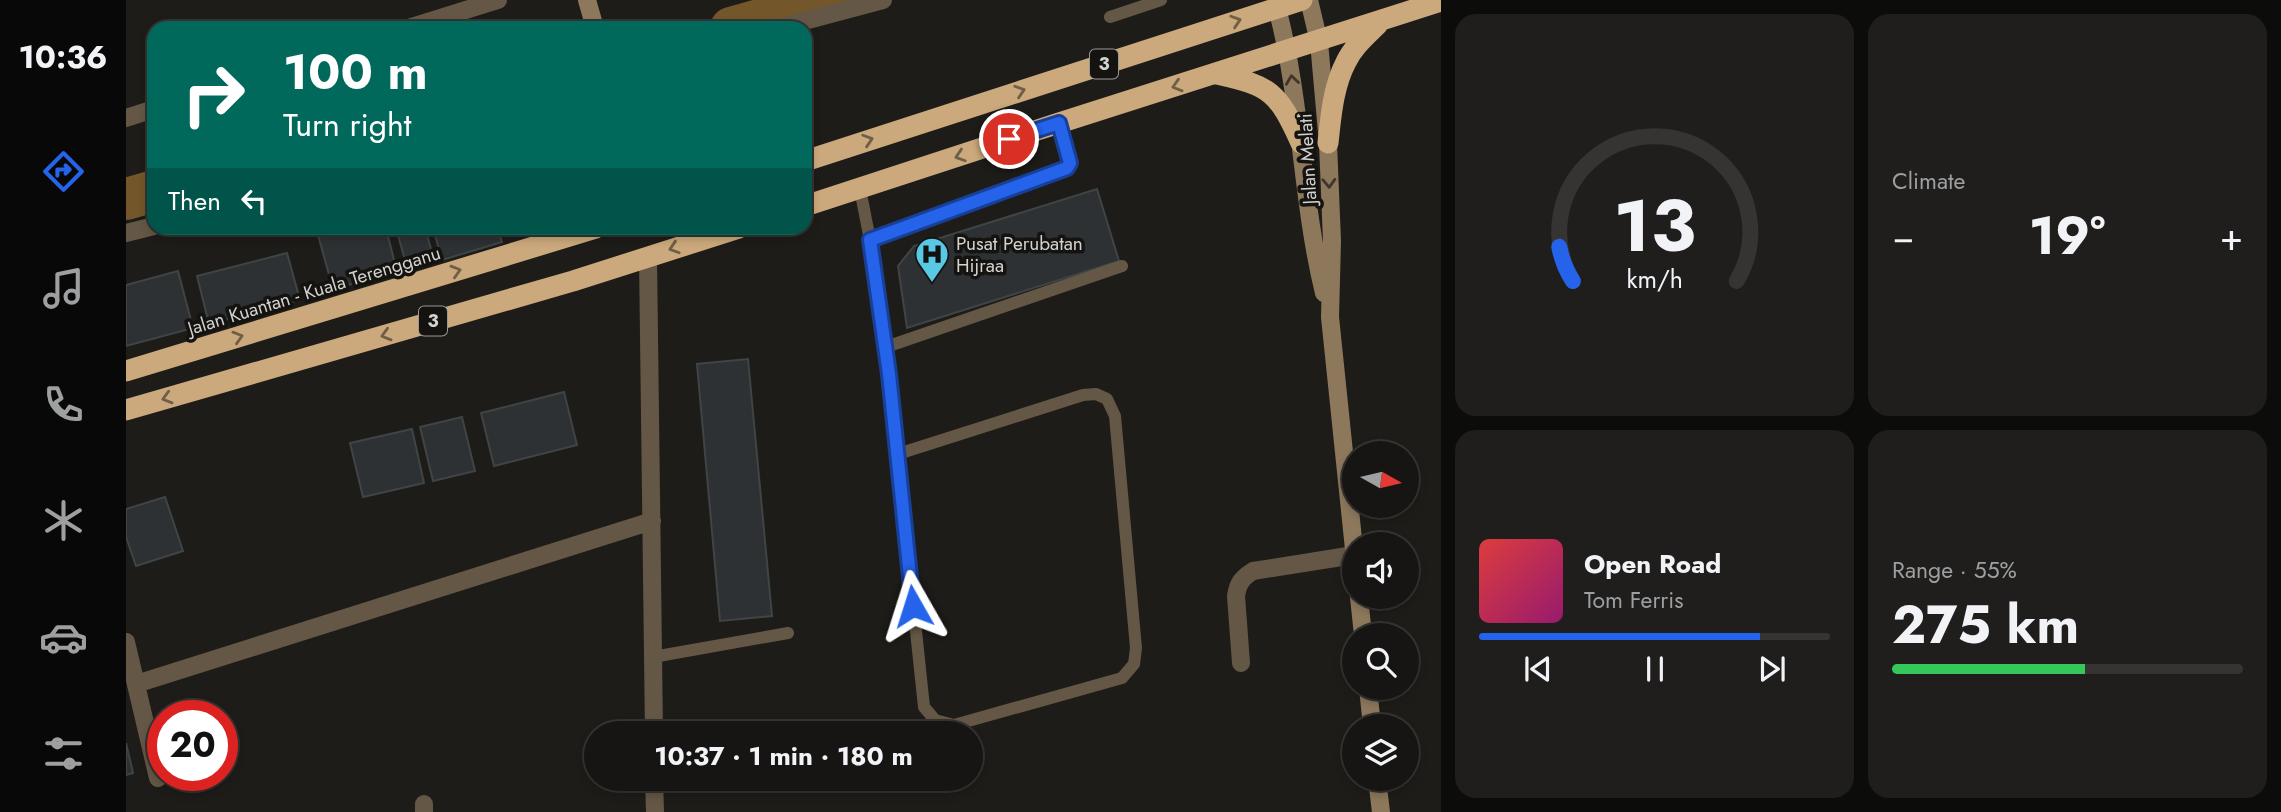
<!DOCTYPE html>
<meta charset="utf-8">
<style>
:root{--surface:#161513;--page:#1f1e1c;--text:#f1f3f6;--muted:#9e9fa0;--line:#353433;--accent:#2563eb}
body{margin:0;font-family:Jost,sans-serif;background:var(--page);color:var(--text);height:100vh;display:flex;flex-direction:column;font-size:26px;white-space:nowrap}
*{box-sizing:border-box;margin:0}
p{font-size:23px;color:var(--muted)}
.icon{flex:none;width:38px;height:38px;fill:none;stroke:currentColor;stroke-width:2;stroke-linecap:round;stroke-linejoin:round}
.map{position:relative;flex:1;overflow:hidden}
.details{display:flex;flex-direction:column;gap:14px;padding:14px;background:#0c0c0a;width:840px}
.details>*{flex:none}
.banner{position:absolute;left:21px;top:21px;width:665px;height:214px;border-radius:21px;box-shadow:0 4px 10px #0003,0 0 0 2px var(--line);background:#00695c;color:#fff;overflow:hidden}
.needle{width:46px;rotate:98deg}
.buttons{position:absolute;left:1216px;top:441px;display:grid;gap:14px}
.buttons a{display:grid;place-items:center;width:77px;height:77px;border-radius:50%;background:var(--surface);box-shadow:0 4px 10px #0003,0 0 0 2px var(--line);font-size:35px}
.speed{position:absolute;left:21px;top:700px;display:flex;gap:14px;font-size:35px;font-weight:700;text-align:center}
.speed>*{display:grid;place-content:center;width:91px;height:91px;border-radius:50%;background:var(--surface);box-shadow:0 4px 10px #0003,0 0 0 2px var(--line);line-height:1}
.speed .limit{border:10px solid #d22;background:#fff;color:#111}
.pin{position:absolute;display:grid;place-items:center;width:60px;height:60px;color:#fff;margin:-30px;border:4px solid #fff;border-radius:50%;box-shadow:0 2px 7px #0007}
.me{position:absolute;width:77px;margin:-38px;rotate:354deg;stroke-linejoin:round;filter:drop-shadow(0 0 5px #0008)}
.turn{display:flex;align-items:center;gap:24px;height:147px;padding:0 21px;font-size:32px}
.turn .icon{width:91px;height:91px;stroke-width:2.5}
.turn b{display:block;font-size:49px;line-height:60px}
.then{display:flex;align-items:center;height:66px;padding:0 21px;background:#0003;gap:14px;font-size:26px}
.big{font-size:52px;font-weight:700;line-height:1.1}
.details .card{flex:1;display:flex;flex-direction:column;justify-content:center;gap:10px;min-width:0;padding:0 24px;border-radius:21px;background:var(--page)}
.details .dial{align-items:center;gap:0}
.dial svg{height:182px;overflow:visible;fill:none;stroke:var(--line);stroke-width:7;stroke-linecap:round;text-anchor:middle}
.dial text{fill:var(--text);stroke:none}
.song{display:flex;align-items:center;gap:21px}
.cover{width:84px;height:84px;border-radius:10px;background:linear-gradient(135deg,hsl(0 70% 55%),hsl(320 70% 35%))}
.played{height:7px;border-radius:4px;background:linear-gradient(90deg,var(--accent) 80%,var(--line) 80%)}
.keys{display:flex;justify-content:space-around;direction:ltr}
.heat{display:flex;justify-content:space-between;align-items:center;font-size:38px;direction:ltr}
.charge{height:10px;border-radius:5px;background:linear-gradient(90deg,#34c759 55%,var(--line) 0)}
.details .tiles{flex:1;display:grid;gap:14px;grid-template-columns:repeat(2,1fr)}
.trip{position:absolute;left:458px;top:721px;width:399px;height:70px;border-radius:35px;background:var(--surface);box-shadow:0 4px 10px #0003,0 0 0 2px var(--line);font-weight:700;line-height:70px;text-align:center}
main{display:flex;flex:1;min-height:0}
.tabs{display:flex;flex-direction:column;width:126px;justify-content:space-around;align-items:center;background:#090808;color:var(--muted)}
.tabs .icon{width:49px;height:49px}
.tabs .selected{color:var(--accent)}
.tabs b{font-size:32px;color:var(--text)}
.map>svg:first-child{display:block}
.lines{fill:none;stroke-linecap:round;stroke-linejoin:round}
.river{stroke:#74562b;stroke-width:42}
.building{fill:#2d3133;stroke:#3f4445;stroke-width:2}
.lane{stroke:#645745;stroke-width:12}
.street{stroke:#645745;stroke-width:18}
.secondary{stroke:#8d785c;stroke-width:18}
.highway{stroke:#cba97c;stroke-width:21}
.oneway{stroke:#705e46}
.oneway2{stroke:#3f362b}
.route-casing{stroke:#184099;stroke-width:18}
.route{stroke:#2563eb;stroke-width:12}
.labels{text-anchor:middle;stroke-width:7;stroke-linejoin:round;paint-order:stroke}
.shield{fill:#151310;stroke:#9b9996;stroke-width:2}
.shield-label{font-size:18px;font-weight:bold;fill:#d4d2d0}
.street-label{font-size:19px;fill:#d4d2d0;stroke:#151310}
.poi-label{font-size:19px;fill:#d4d2d0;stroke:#151310;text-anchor:start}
</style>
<main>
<nav class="tabs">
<b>10:36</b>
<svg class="icon selected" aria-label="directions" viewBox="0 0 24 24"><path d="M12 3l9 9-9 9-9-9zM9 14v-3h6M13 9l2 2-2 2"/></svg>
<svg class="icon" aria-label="music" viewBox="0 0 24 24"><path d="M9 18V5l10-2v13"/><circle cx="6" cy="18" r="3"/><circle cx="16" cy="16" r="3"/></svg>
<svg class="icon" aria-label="phone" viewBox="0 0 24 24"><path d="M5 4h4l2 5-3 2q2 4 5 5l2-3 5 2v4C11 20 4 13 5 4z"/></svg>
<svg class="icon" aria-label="climate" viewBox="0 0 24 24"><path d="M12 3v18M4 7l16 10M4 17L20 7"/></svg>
<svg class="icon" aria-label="car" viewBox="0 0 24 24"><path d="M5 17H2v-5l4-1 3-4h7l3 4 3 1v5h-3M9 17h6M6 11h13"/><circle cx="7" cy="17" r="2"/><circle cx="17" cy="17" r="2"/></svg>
<svg class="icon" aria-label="filters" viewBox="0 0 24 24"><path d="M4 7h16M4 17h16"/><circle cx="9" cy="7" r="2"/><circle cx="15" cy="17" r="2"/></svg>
</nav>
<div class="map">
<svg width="1315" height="812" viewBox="0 0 1315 812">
<rect width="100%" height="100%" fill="#1e1c19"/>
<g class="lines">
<path class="river" d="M605 28 703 0
M0 199 28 191"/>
</g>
<path class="building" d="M971 189 993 261 781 328 772 266 788 246Z
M190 228H260L271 272 207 289Z
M270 228H299L307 256 280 264Z
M307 228H372L376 242 316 260Z
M161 253 174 300 83 324 71 276Z
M52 271 67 328 0 346V285Z
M622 359 646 616 594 621 571 364Z
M438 392 451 445 368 466 355 413Z
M336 417 349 471 307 481 294 427Z
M286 429 298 483 237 497 224 443Z
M39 497 57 551 10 566 0 537V509Z
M0 743 7 773 0 775Z"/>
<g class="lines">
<path class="lane" d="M984 17 1035 0
M734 189 744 240 941 168 944 157 933 123
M744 240 760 347 798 707 809 720 828 725 996 678 1008 664 1010 648 989 416 981 399 970 394 957 395 772 454
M760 347 996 266
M527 657 662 633"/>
<path class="street" d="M282 28 372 0
M652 28 757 0
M0 118 28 109
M0 233 28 226
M522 257 528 733
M0 642 32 778
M1115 663 1110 596C1112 583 1116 578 1127 571L1228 555
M10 684 526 521
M528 779 529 812
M298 804V812"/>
<path class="secondary" d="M461 0 469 28
M1183 0 1193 42 1202 143 1206 241 1204 317 1228 549
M1151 8C1176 102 1175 199 1198 293
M1233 597 1237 635
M1242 688 1246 726
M1251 779 1255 812"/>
<path class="highway" d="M1091 74C1145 86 1152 92 1175 143
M1202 143C1205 116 1207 87 1220 62 1227 47 1240 36 1252 24
M679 161 1176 0
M679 206 933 123 1315 1
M0 371 470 228
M0 410 447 281 613 228"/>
</g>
<defs><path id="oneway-chevron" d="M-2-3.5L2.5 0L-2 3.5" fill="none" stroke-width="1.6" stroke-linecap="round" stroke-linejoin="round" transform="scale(1.75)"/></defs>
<g class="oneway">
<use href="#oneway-chevron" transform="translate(1110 21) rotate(-18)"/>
<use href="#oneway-chevron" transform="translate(1051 86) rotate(163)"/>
<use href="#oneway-chevron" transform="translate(894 91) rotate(-18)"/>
<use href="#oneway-chevron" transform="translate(742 140) rotate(-18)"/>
<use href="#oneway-chevron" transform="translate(834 156) rotate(162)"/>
<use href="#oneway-chevron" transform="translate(548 248) rotate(162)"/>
<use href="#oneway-chevron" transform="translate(330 271) rotate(-17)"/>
<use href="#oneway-chevron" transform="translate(260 335) rotate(164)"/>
<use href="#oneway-chevron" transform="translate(112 337) rotate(-17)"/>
<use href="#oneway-chevron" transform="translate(41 398) rotate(164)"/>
</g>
<g class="oneway2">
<use href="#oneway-chevron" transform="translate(1166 80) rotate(-98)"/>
<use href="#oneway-chevron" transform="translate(1203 183) rotate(88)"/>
</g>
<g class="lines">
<defs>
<path id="route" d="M787 606 763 374 744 240 941 168 944 163 933 123 883 139"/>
</defs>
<use href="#route" class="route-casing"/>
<use href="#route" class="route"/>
</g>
<defs>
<symbol id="hospital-pin" viewBox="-11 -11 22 30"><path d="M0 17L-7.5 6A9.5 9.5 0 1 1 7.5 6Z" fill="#59c8e5" stroke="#151310"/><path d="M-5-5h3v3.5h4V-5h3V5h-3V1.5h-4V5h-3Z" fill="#111"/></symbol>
</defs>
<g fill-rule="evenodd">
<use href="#hospital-pin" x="787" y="235" width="38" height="52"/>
</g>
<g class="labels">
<g class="shield">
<rect x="964" y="49.5" width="28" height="29" rx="5"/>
<rect x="293" y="306.5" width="28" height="29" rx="5"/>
</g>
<g class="shield-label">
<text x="978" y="70">3</text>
<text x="307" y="327">3</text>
</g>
<g class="street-label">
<text transform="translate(1181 159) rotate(-93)" y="7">Jalan Melati</text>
<text transform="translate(188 290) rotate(-17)" y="7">Jalan Kuantan - Kuala Terengganu</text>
</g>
<g class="poi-label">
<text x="830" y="250">Pusat Perubatan<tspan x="830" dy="22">Hijraa</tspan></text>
</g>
</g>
</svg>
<div class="buttons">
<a><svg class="needle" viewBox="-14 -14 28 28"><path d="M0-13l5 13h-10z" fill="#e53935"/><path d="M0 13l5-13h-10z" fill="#9e9fa0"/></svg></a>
<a><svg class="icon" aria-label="sound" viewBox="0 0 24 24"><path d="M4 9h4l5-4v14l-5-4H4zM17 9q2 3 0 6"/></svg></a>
<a><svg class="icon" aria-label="search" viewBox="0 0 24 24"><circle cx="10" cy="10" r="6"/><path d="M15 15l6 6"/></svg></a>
<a><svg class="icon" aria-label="layers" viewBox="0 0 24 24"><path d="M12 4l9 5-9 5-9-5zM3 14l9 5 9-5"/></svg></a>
</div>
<div class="speed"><div class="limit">20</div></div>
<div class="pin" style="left:883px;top:139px;background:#d93025"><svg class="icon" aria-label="arrive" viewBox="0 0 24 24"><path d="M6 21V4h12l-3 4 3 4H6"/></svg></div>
<svg class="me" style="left:787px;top:606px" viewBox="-20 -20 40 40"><path d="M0-17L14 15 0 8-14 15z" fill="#2563eb" stroke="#fff" stroke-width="4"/></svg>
<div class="trip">10:37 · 1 min · 180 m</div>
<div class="banner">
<div class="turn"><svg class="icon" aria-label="right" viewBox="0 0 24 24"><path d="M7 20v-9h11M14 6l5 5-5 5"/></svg><div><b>100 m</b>Turn right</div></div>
<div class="then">Then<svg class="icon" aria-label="left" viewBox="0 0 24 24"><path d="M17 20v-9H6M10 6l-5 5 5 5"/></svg></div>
</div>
</div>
<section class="details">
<div class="tiles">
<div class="card dial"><svg viewBox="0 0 100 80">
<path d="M14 69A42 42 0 1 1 86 69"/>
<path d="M14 69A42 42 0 0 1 8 54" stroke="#2563eb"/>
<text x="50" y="56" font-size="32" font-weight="700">13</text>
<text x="50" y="72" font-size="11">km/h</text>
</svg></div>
<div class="card"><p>Climate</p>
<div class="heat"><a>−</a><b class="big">19°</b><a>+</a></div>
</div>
<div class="card">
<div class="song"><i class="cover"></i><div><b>Open Road</b><p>Tom Ferris</p></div></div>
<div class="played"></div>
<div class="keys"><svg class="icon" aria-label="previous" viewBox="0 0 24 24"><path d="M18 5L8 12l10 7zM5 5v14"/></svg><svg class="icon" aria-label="pause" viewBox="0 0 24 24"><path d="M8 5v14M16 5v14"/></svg><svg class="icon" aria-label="next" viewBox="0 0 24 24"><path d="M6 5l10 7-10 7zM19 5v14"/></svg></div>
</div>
<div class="card"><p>Range · 55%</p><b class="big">275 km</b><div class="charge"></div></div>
</div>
</section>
</main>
